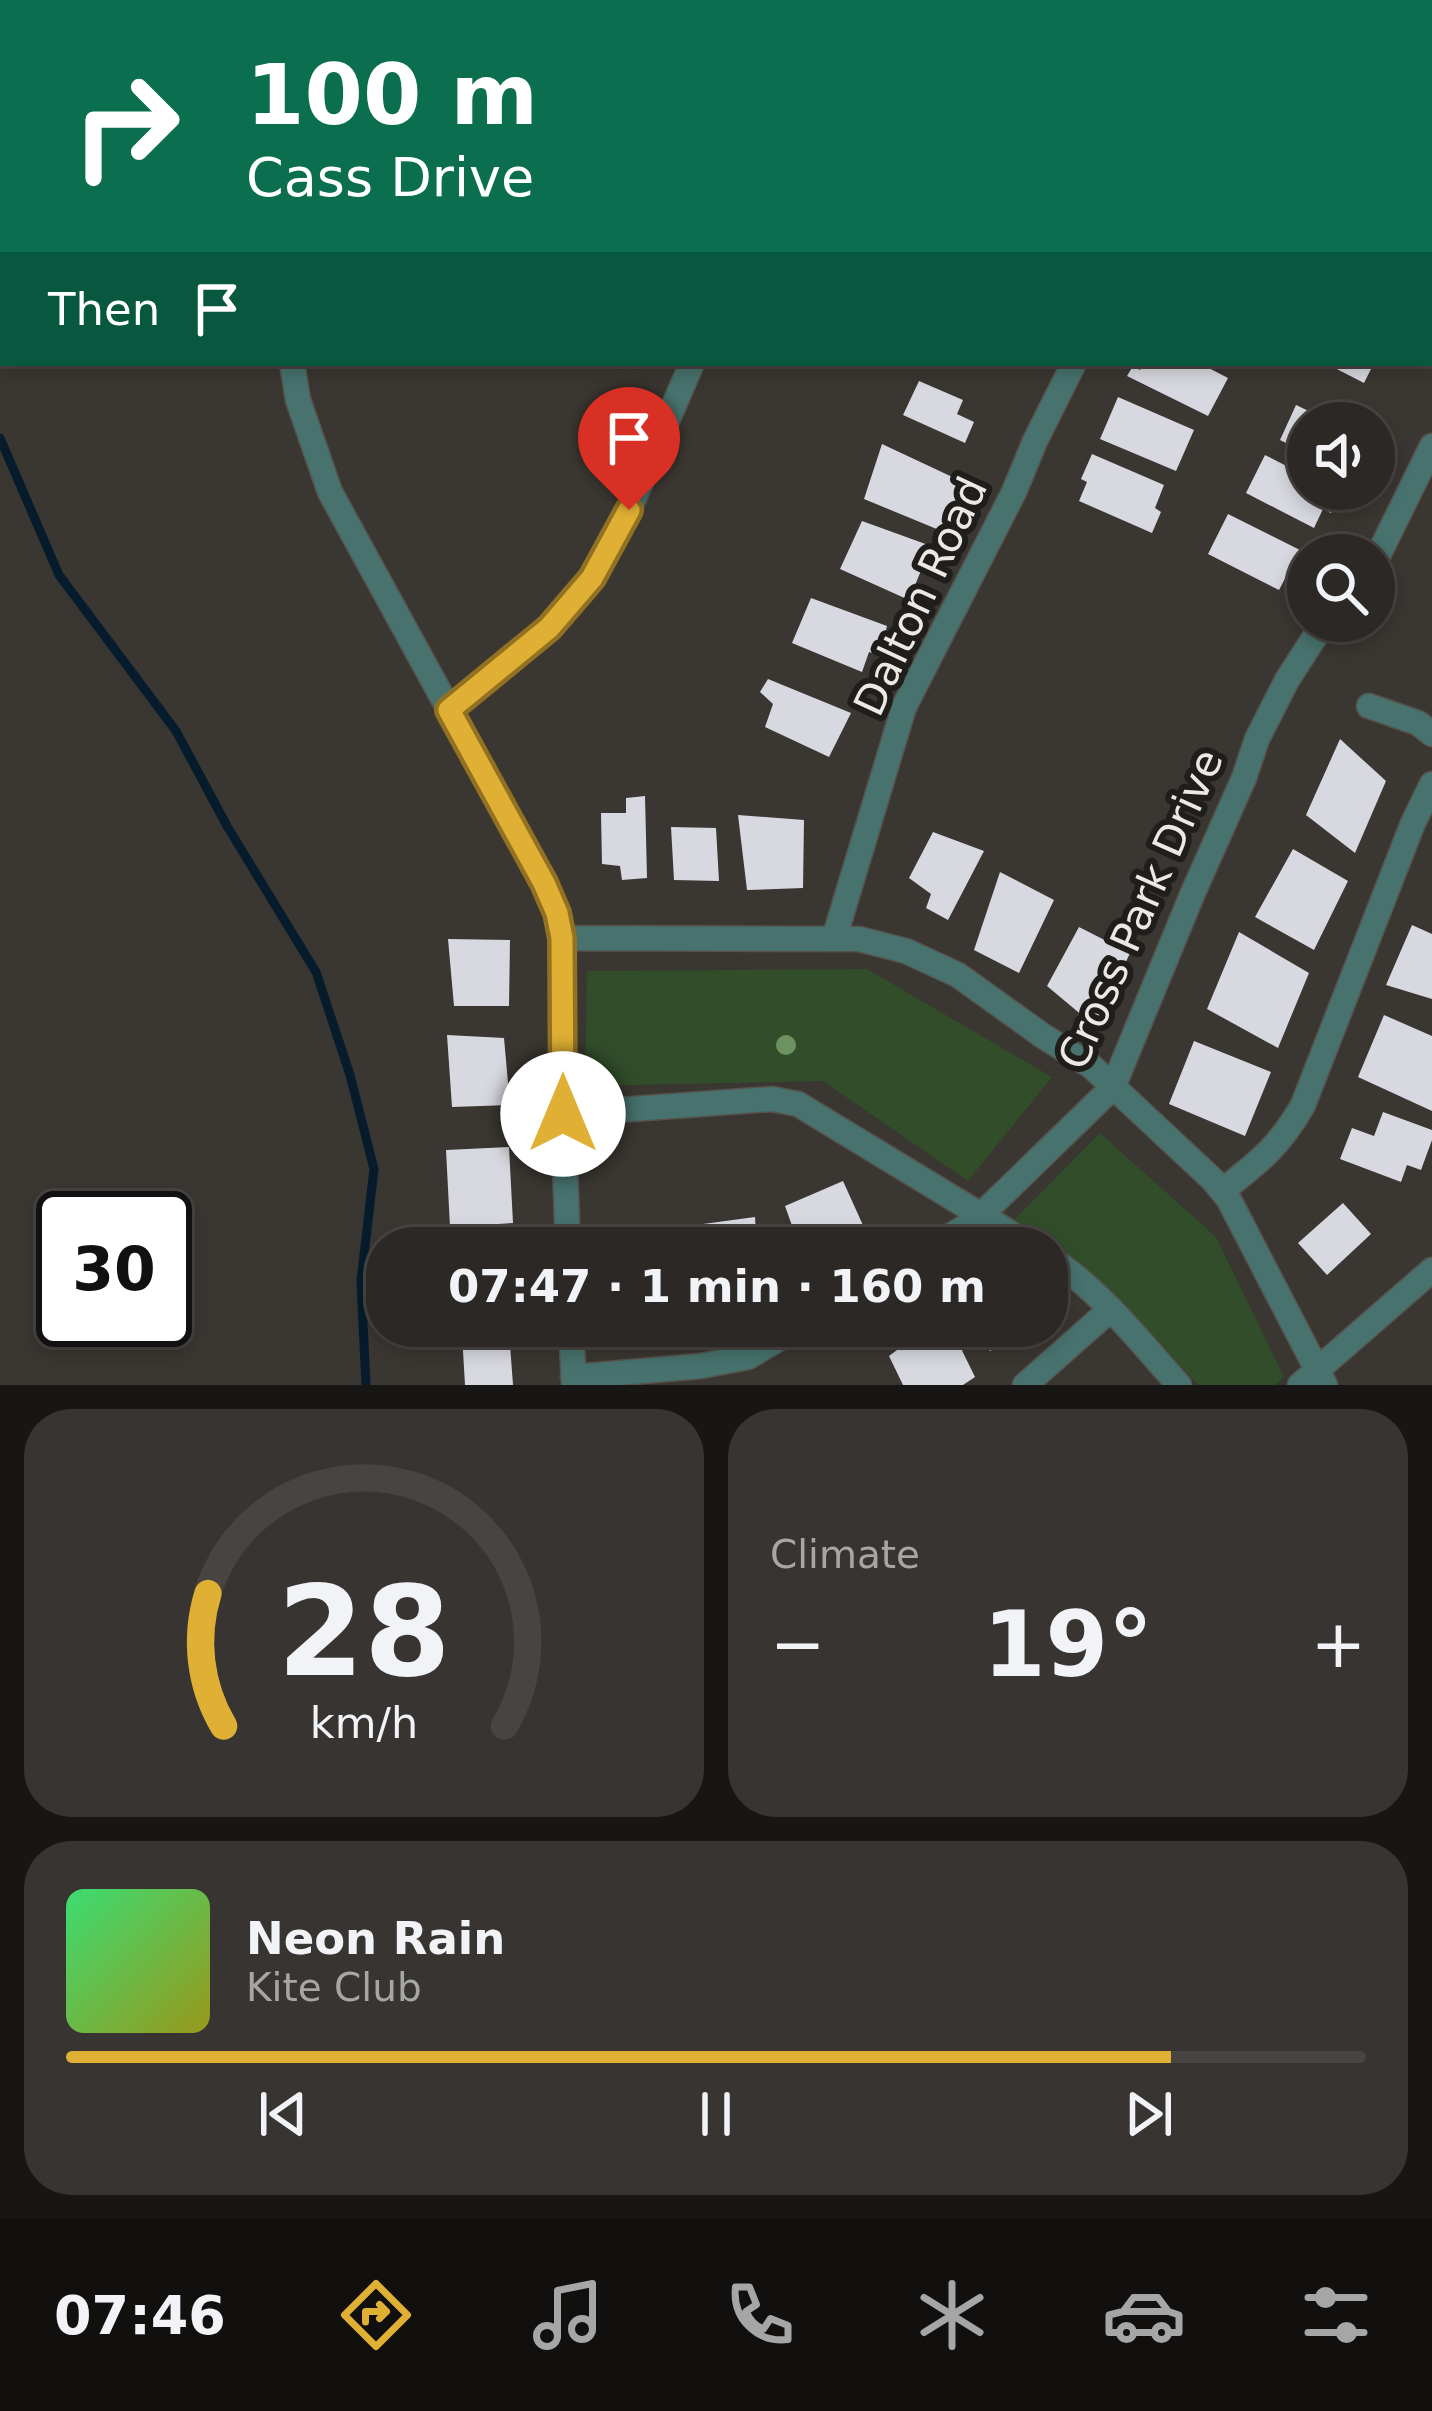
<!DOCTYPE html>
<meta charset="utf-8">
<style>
:root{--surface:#2c2825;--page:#383432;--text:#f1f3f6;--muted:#a6a6a7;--line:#484442;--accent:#e0b034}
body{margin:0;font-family:"DejaVu Sans",sans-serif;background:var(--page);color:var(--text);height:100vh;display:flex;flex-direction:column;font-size:45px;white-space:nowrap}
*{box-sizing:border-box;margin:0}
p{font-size:39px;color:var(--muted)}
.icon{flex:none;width:66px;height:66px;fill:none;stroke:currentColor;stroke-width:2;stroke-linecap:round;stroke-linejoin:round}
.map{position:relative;height:1385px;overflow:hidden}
.sheet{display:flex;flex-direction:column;gap:24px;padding:24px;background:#181614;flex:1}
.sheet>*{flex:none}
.top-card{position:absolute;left:0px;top:0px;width:1434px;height:366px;box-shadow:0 6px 18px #0003,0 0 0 3px var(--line);background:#0b6e4f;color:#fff;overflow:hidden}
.controls{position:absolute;left:1287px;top:402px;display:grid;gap:24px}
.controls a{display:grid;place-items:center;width:108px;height:108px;border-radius:50%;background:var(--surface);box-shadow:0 6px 18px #0003,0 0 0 3px var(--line);font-size:60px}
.speed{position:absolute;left:36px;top:1191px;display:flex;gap:24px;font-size:60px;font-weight:700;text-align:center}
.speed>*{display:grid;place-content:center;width:156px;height:156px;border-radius:50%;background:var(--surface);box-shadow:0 6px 18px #0003,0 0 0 3px var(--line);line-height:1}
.speed .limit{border:6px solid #111;border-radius:18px;background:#fff;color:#111}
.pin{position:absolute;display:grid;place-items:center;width:102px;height:102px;color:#fff;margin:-123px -51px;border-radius:50% 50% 50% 0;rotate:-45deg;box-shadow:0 0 12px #0007}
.pin .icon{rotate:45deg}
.me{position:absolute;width:132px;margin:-66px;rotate:0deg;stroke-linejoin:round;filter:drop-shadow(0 0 9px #0008)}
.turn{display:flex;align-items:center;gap:42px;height:252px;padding:0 48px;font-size:54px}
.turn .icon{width:156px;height:156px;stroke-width:2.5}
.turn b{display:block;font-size:84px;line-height:102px}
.then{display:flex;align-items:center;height:114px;padding:0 48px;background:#0003;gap:24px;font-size:45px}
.big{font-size:90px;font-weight:800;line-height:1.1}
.sheet .tile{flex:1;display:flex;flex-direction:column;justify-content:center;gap:18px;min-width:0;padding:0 42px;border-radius:48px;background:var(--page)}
.sheet .dial{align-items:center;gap:0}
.dial svg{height:312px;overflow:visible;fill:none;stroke:var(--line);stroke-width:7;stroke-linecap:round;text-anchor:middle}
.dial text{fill:var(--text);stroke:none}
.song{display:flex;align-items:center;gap:36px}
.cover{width:144px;height:144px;border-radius:18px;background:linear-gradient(135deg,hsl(140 70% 55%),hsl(60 70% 35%))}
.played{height:12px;border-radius:6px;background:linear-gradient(90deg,var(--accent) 85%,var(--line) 85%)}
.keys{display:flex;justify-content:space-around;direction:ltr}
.heat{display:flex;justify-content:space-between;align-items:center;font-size:66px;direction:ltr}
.sheet .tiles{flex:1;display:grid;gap:24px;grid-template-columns:1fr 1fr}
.tile:last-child{grid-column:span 2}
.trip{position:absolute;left:366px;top:1227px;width:702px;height:120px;border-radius:48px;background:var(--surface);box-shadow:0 6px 18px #0003,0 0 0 3px var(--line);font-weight:800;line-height:120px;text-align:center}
.dock{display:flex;height:192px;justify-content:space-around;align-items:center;background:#12100f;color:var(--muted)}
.dock .icon{width:84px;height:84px}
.dock .selected{color:var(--accent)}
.dock b{font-size:54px;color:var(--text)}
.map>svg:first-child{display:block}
.green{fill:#314d2a}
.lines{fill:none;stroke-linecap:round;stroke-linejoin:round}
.stream{stroke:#061c2c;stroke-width:9}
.building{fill:#d8d8e0}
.minor-casing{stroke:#56534e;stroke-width:27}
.minor{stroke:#47726d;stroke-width:24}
.tree{fill:#6d915f}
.route-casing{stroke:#927222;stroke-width:30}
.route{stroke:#e0b034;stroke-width:21}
.labels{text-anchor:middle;stroke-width:12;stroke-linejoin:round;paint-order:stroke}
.street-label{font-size:42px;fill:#ece9e5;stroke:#201e1b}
</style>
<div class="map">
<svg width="1432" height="1385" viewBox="0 0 1432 1385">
<rect width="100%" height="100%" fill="#3a3631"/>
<path class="green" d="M867 969 1052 1077 968 1181 823 1081 585 1086 587 971Z
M1100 1133 1216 1237 1284 1377 1275 1385H1198L1122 1301 1015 1219Z"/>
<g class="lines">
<path class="stream" d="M0 438 59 575 176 731 227 826 316 972 350 1075 374 1169 361 1281 366 1385"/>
</g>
<path class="building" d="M1144 363H1199L1228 378 1208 416 1127 376 1133 366 1140 370Z
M1325 363H1374L1364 383Z
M919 381 963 400 957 414 974 422 965 443 903 415Z
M1118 397 1194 430 1176 471 1100 439Z
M1296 405 1334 423H1308V454L1280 440Z
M882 444 963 482 944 532 864 499Z
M1092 454 1164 485 1155 508 1161 512 1152 533 1079 501 1087 482 1081 479Z
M1265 455 1308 477V489H1332L1341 493 1331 513 1323 509 1314 528 1246 493Z
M1228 514 1300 550 1279 590 1208 554Z
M862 521 931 546 909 600 840 569Z
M811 598 887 626 880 655 869 652 862 672 792 643Z
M768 679 851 713 829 757 765 727 773 704 760 692Z
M1340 739 1386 781 1355 853 1306 815Z
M645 796 647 878 622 880 620 866 602 864 601 813H626V798Z
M738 815 804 820 803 888 747 890Z
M671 827 716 828 719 881 674 880Z
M933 832 984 851 948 920 926 908 931 894 909 878Z
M1293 849 1348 881 1314 950 1255 917Z
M1000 872 1054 900 1019 973 974 950Z
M1412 925 1432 934V999L1386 985Z
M1079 927 1130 953 1096 1027 1047 986Z
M1239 932 1309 973 1278 1048 1207 1009Z
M448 939 510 940 509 1006H454Z
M1384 1015 1432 1036V1111L1358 1077Z
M447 1035 504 1038 510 1105 452 1107Z
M1194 1041 1271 1072 1245 1136 1169 1104Z
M1383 1112 1432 1130V1140L1421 1170 1407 1165 1401 1182 1340 1159 1352 1128 1374 1136Z
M509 1147 513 1223 450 1227 446 1150Z
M843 1181 871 1243 862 1248H800L785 1206Z
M1343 1203 1371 1234 1327 1275 1298 1243Z
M755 1217 757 1248H703V1224Z
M620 1236 682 1237 683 1248H621Z
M929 1326H950L975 1377 963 1385H903L889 1356Z
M975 1326H1029L990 1351Z
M509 1331 513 1385H465L462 1334Z"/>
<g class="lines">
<defs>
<path id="minor" d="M875 0 882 3
M412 3 413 0
M846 3 848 0
M1254 3 1256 0
M1431 290 1432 292
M292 363 298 400 330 492 544 883 557 913 562 938 563 1114 568 1248
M1374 564 1432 446
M1369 706 1418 723 1432 734
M450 710 549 628 592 578 629 510 692 363
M562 938 859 939 906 951 958 975 1043 1036 1091 1066 1213 1180 1228 1198 1325 1385
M834 939 904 707 1014 492 1035 441 1074 363
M563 1114 772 1099 798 1104 1035 1248
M1222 1191C1259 1162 1279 1147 1303 1105L1413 823 1432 784
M930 1248 975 1221 1113 1087 1192 895 1244 778 1257 739 1287 680 1316 635 1334 621
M1047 1256C1099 1289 1138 1339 1179 1385
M571 1326 574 1385
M573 1377 701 1366 748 1357 800 1326
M1025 1385 1111 1309
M1300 1385 1432 1270"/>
</defs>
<use href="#minor" class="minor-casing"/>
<use href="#minor" class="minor"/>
</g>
<circle class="tree" cx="786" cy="1045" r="10"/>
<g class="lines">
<defs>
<path id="route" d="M563 1114 562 938 557 913 544 883 449 710 549 628 592 578 629 510"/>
</defs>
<use href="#route" class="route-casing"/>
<use href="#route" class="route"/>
</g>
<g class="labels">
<g class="street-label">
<text transform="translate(920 596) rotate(-65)" y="15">Dalton Road</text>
<text transform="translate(1140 909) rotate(-66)" y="15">Cross Park Drive</text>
</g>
</g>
</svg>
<div class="controls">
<a><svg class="icon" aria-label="sound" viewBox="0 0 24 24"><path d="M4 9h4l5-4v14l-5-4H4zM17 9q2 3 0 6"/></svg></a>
<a><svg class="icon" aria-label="search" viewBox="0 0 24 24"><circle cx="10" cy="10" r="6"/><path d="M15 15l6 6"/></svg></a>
</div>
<div class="speed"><div class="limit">30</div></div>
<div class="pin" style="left:629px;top:510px;background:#d93025"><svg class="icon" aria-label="arrive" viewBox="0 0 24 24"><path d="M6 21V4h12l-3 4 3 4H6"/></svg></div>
<svg class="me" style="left:563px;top:1114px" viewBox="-20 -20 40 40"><circle r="19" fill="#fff"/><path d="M0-13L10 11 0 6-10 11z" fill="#e0b034"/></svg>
<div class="trip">07:47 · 1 min · 160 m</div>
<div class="top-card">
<div class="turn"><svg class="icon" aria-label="right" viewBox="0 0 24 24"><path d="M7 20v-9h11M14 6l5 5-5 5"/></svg><div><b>100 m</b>Cass Drive</div></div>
<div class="then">Then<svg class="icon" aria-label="arrive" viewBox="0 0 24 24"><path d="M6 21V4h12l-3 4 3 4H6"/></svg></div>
</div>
</div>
<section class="sheet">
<div class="tiles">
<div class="tile dial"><svg viewBox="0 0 100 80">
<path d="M14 69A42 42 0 1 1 86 69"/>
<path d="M14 69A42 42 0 0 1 10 35" stroke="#e0b034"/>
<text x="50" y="56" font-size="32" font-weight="700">28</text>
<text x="50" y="72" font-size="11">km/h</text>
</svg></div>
<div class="tile"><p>Climate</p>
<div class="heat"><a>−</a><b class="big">19°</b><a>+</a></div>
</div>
<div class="tile">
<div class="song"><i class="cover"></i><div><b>Neon Rain</b><p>Kite Club</p></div></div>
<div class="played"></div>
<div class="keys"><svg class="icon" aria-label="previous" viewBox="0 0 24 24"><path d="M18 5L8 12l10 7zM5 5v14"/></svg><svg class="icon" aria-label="pause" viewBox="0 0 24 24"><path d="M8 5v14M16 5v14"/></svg><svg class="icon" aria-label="next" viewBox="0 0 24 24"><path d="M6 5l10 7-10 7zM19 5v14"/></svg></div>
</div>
</div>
</section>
<nav class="dock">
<b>07:46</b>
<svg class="icon selected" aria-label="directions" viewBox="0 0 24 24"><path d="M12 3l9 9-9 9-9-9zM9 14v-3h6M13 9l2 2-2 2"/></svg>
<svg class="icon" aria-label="music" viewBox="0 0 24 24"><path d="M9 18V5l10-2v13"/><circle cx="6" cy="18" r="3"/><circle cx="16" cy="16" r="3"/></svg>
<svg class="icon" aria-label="phone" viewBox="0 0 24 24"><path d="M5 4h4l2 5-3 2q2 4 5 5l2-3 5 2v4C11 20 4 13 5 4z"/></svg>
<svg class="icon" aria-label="climate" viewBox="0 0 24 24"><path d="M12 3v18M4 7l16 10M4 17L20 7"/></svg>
<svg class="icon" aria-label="car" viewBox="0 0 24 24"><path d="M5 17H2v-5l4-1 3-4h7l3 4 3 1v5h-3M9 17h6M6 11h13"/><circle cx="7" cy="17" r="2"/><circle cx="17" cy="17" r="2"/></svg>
<svg class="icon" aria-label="filters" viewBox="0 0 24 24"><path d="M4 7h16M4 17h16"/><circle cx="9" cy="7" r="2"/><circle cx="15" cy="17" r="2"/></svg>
</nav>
